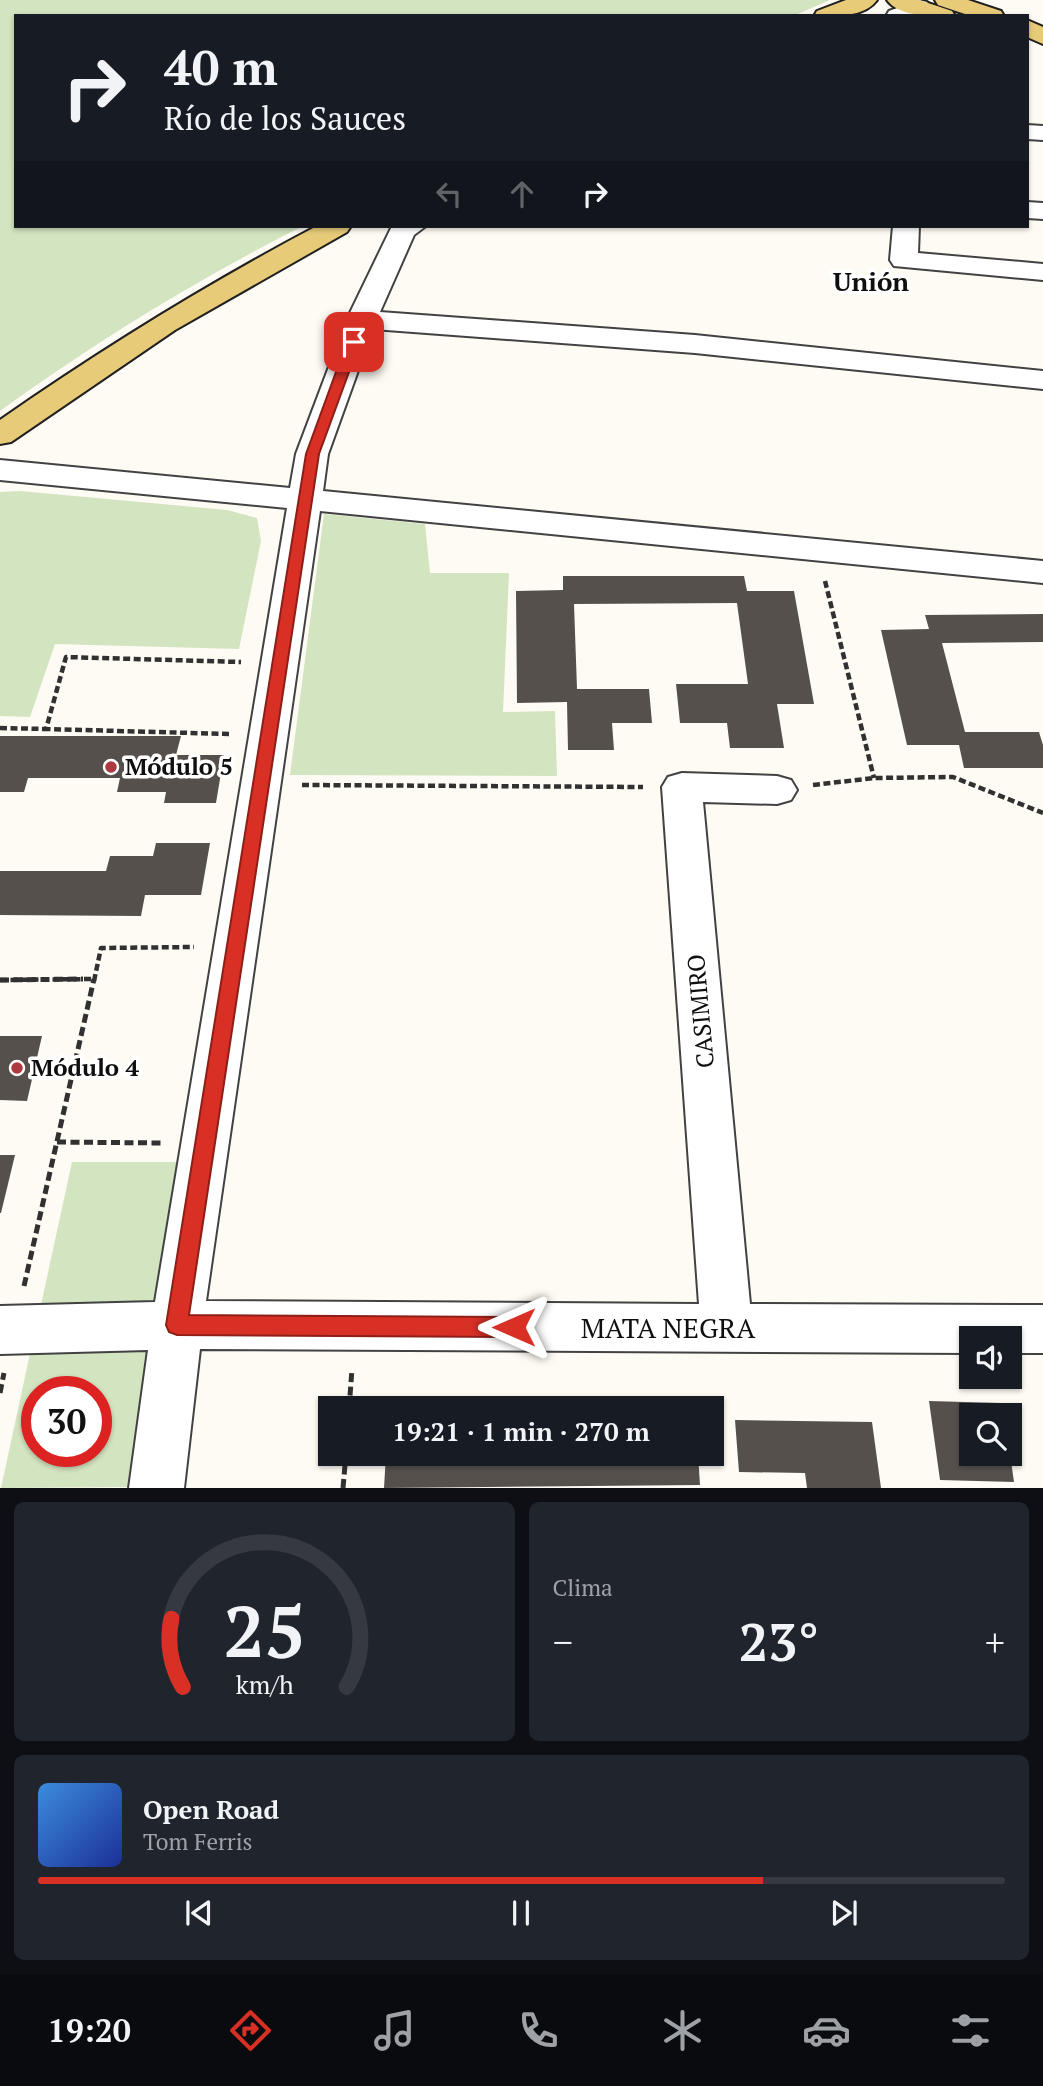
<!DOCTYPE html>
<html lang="es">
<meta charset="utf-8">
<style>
:root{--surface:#171b24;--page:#20242c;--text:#f1f3f6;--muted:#9ea1a6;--line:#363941;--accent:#d93025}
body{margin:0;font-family:"PT Serif",serif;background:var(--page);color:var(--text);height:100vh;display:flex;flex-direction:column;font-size:26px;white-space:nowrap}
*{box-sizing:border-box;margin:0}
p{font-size:23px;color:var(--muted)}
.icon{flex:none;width:38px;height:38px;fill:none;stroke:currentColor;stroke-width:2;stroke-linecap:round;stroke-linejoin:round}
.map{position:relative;height:1488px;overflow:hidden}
.drawer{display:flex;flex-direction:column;gap:14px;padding:14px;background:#0d0f14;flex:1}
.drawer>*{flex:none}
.hud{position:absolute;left:14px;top:14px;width:1015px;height:214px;border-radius:0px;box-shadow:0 2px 5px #0004;background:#171b24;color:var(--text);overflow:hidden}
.controls{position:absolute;left:959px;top:1326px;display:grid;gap:14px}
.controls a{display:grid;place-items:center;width:63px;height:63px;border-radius:0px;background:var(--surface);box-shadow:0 2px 5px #0004;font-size:35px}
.speed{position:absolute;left:21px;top:1376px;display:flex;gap:14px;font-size:35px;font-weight:700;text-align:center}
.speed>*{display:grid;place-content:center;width:91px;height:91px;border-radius:50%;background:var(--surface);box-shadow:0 2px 5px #0004;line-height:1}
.speed .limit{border:10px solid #d22;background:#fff;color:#111}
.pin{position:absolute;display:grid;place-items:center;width:60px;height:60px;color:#fff;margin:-30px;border-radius:14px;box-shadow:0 4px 10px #0006}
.me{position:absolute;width:77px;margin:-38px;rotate:270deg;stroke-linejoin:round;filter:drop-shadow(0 0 5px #0008)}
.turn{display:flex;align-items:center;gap:24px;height:147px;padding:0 35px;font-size:32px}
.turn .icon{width:91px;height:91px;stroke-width:2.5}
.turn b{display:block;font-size:49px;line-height:60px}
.lanes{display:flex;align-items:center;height:66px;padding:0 35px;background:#0003;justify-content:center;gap:35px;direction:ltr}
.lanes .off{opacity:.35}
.big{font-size:52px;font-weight:800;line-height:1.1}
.drawer .tile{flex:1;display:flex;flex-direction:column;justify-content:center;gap:10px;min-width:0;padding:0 24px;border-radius:10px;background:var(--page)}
.drawer .dial{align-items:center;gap:0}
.dial svg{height:182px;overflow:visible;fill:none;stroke:var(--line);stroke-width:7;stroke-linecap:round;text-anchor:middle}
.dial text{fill:var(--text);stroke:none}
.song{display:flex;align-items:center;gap:21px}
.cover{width:84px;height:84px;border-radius:10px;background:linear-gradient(135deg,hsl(210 70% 55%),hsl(230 70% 35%))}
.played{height:7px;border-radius:4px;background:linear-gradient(90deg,var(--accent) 75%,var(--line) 75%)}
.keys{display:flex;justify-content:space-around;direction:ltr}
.heat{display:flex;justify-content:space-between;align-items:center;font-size:38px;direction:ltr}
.drawer .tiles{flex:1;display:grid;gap:14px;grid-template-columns:1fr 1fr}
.tile:last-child{grid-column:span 2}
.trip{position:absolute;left:318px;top:1396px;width:406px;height:70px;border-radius:0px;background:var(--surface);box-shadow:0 2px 5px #0004;font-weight:800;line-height:70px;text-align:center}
.tab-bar{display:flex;height:112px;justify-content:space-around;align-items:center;background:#090b0e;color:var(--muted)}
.tab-bar .icon{width:49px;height:49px}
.tab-bar .selected{color:var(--accent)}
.tab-bar b{font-size:32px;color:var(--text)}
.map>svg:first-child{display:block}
.green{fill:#d3e4c0;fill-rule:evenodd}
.building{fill:#56504d}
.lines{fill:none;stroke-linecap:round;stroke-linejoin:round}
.minor-casing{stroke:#424242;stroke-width:4}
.major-casing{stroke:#202020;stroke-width:4}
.path-far1{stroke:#313131;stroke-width:4.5;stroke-dasharray:7 3.5;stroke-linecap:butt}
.path{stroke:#313131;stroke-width:5;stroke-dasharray:9 4.5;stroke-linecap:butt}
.minor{fill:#fff;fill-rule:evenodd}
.major{fill:#e7cb79;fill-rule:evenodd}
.route{fill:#d93025;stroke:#8d1f18;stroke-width:2}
.poi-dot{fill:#ae383f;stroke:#fff;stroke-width:2.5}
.labels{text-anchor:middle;stroke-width:7;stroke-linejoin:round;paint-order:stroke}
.poi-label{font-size:24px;font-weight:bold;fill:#0f0f0f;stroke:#fff;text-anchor:start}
.street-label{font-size:24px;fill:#0f0f0f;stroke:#fff}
.far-district-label{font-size:26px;font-weight:bold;fill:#0f0f0f;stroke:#fff}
.near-street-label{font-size:28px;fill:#0f0f0f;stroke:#fff}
</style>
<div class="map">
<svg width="1043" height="1488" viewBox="0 0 1043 1488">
<rect width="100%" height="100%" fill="#fdfbf3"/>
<path class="green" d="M0 0H830L793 16H16V226H303C198 279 95 342 0 411Z
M20 491 227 510 257 518 261 541 239 649 55 644 30 717 0 716V492Z
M324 514 425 524 430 573H509L503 712 555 711 557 776 290 775Z
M72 1162H184L161 1305H41Z
M31 1349 153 1350 130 1487 1 1488ZM37 1391H96V1451H37Z"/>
<path class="building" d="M563 576H744L747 591H794L814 704H777L784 748H730L727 723H680L676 684H748L737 603 574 604 577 689H649L652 723H612L614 750H568L567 702 517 703 516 591 563 590Z
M1043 614V642L942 643 965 732H1039L1043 745V768H964L959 745H907L881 630 929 629 925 615Z
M0 736H181L176 755H224L216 803H164L166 792H117L120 778H28L24 792H0Z
M156 843H210L201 895H145L141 916 0 915V871H106L110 856H153Z
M0 1036H42L27 1101 0 1100Z
M0 1155H15L1 1213H0Z
M929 1401 1001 1403 1003 1416H971V1454H1010L1014 1482 940 1480Z
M735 1420 872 1422 881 1488H807L805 1473 739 1472Z
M386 1454H698L700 1485 384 1488Z"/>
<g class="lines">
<defs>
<path id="minor" d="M919 0 927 2 930 7C921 20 900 16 886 16L889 11Z
M1027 125 1043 126V140L1027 139Z
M1027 202 1043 203V219L1027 218Z
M392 226H426L414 235 380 312 695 335 1043 371V389L695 353 373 329 328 454 323 491 1043 561V583L320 511 206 1301 699 1304 662 787 668 777 682 773 777 776 791 780 797 790 791 800 777 804 703 802 750 1304 1043 1305V1353H1010V1339H971V1353L200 1349 184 1488H129L148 1350 0 1354V1306L155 1302 287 508 0 480V460L290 488 296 454 347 319Z
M893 226H919L918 253 1043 264V280L894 266 890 260Z"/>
<path id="major" d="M846 0H877C864 18 834 16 814 16L817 11Z
M887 0H919L952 11 955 16C935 16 900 18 887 0Z
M935 0H968L1001 11 1004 16H971L938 5Z
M1027 20 1043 27V44L1027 37Z
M317 226H351L347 232 175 330 11 442 0 444V420C102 349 207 284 317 226Z"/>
</defs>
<use href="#minor" class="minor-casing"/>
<use href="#major" class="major-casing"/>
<path class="path-far1" d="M825 581 874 778
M0 728 46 729
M229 734 46 729 66 657 241 662
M302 785 643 787
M813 785 874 778 953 777 1043 813
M0 980 94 979
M94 981 101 948 194 947"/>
<path class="path" d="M0 980 83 979
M57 1142 161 1143
M24 1286 94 979
M0 1393 4 1373
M349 1409 352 1369
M343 1488 346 1454"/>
<use href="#minor" class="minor"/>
<use href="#major" class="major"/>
</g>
<path class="route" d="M354 338 360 342 319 454 189 1315 514 1317 521 1320 525 1327 521 1334 514 1337 177 1335 169 1332 166 1325 306 454 347 342Z"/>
<g class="poi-dot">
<circle cx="111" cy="767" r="7"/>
<circle cx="17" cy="1068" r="7"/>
</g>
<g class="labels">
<g class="poi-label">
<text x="125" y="775">Módulo 5</text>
<text x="31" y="1076">Módulo 4</text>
</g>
<g class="street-label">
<text transform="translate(701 1011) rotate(-95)" y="8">CASIMIRO</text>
</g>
<g class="far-district-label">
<text x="871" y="291">Unión</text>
</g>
<g class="near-street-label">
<text x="668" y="1338">MATA NEGRA</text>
</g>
</g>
</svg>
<div class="controls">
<a><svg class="icon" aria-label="sound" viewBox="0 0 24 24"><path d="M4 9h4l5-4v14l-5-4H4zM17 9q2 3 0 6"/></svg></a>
<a><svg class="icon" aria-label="search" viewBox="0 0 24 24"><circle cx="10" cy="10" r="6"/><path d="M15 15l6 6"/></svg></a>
</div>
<div class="speed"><div class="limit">30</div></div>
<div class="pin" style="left:354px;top:342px;background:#d93025"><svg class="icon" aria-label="arrive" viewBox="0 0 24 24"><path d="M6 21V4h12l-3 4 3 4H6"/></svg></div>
<svg class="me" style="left:514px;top:1327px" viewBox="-20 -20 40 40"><path d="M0-17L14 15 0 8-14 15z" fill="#d93025" stroke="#fff" stroke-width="4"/></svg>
<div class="trip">19:21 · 1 min · 270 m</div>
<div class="hud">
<div class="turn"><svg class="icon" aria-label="right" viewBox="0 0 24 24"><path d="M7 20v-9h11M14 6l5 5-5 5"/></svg><div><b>40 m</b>Río de los Sauces</div></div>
<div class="lanes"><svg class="icon off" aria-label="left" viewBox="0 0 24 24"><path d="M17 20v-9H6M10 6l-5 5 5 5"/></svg><svg class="icon off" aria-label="ahead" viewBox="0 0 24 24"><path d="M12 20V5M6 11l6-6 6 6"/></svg><svg class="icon" aria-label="right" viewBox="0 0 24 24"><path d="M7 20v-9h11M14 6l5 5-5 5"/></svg></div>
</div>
</div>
<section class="drawer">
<div class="tiles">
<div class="tile dial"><svg viewBox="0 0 100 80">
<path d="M14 69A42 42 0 1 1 86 69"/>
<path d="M14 69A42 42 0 0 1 9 39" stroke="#d93025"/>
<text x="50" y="56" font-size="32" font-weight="700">25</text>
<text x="50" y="72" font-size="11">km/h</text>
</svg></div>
<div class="tile"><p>Clima</p>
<div class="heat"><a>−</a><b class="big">23°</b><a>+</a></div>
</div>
<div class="tile">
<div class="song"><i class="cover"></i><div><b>Open Road</b><p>Tom Ferris</p></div></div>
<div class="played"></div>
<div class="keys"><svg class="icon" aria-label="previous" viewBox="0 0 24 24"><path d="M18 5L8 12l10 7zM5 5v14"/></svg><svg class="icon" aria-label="pause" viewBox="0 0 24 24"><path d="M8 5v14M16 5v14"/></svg><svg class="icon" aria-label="next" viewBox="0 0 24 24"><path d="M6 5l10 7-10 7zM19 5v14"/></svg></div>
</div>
</div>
</section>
<nav class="tab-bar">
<b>19:20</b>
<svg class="icon selected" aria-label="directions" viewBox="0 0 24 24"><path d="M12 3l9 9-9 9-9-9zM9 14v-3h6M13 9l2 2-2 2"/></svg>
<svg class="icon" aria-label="music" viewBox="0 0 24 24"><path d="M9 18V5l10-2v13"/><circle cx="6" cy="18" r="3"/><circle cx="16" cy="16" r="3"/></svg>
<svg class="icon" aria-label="phone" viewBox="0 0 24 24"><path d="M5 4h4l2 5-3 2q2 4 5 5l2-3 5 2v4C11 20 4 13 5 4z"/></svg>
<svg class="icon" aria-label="climate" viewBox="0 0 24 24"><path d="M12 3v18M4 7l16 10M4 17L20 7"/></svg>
<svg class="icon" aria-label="car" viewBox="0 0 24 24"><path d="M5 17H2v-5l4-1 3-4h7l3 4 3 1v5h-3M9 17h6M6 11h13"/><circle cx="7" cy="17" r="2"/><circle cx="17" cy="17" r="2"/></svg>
<svg class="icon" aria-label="filters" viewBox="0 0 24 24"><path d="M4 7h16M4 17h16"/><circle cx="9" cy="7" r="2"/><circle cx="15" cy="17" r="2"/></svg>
</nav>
